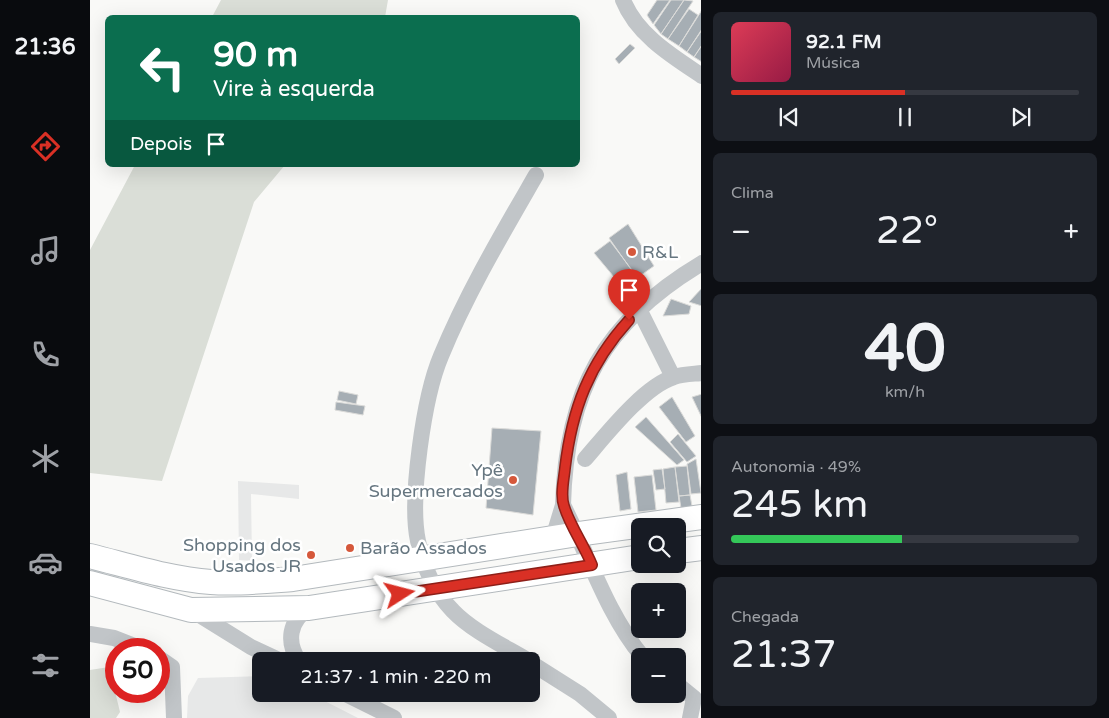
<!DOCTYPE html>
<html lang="pt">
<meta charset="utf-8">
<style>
:root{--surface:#171b24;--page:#20242c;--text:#f1f3f6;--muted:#9ea1a6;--line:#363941;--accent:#d93025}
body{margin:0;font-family:"Varela Round",sans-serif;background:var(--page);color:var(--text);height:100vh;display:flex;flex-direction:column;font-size:19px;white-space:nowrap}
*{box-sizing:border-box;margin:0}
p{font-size:16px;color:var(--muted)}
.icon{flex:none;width:28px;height:28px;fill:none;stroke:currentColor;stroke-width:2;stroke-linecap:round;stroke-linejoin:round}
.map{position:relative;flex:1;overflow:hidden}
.panel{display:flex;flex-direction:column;gap:12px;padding:12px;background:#0d0f14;width:408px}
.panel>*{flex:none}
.hud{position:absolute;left:15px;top:15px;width:475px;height:152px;border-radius:8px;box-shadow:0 5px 20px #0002;background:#0b6e4f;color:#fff;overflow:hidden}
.buttons{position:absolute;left:541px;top:518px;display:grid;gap:10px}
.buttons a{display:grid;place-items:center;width:55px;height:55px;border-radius:8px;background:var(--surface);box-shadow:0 5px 20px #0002;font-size:25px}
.speed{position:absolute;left:15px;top:638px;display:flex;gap:10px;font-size:25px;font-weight:700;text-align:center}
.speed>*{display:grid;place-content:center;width:65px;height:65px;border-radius:50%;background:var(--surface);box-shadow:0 5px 20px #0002;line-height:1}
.speed .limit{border:8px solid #d22;background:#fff;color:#111}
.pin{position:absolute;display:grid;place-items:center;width:42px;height:42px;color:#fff;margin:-51px -21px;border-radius:50% 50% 50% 0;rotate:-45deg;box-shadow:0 0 5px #0007}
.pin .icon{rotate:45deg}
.me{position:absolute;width:55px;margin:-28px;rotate:81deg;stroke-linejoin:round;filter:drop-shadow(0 0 4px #0008)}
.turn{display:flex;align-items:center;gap:18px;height:105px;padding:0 25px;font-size:22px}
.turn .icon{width:65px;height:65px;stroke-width:2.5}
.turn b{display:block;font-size:35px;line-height:42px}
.then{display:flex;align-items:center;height:48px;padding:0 25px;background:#0003;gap:10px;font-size:19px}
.big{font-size:38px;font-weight:600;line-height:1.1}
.panel .widget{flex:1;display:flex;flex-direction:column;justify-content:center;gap:8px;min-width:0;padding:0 18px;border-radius:8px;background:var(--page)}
.panel .dial{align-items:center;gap:0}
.dial b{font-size:65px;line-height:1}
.song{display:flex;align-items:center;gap:15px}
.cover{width:60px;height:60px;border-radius:8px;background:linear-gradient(135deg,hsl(350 70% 55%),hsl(340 70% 35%))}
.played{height:5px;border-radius:2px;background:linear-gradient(90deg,var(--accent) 50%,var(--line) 50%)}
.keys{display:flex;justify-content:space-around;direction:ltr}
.heat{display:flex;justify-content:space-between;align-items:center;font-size:28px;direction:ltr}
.charge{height:8px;border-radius:4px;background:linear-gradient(90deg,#34c759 49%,var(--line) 0)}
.trip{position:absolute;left:162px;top:652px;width:288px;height:50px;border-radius:8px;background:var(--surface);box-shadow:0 5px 20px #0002;font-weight:600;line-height:50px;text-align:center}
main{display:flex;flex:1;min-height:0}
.tabs{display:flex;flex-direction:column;width:90px;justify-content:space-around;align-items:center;background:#090b0e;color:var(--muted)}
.tabs .icon{width:35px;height:35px}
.tabs .current{color:var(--accent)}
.tabs b{font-size:22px;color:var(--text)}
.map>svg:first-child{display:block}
.built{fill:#e7e8e8}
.green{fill:#daded7}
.building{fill:#a6aeb4;stroke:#dbdbd9}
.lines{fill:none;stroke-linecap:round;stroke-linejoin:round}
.secondary-casing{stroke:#b3b9bd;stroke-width:26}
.minor{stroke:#c1c5c8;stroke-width:16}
.secondary{stroke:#fff;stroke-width:24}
.route-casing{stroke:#8d1f18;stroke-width:12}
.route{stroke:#d93025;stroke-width:9}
.poi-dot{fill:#d5583b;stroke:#fff;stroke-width:2}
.labels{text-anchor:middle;stroke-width:5;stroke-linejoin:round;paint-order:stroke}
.poi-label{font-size:18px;fill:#667680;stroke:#fff;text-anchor:start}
</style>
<main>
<nav class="tabs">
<b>21:36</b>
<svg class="icon current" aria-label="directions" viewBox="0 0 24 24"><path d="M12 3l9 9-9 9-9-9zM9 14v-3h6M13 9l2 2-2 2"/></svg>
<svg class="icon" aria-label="music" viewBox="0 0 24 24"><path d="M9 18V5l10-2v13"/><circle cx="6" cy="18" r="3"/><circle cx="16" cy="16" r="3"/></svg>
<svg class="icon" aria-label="phone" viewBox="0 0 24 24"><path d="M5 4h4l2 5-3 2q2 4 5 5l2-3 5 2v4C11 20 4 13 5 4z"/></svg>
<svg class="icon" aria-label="climate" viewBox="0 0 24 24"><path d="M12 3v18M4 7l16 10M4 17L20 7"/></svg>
<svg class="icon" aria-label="car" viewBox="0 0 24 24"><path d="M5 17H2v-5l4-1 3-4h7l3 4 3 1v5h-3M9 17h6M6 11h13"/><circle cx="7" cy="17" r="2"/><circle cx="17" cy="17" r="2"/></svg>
<svg class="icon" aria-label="filters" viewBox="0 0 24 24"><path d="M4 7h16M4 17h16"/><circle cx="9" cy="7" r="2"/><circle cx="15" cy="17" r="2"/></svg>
</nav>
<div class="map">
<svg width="612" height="718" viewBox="0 0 612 718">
<rect width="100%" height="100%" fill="#f9f9f7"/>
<path class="built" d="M148 481 209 485V499L161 494 162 561 149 560Z
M171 676V694H221L268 718H97L98 696 108 678Z"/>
<path class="green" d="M131 0H298L295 17H122Z
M45 165H195L164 202 72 481 0 473V250Z
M19 667 30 712 26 718H0V670Z"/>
<path class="building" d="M567 0H580L563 24 557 15Z
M581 0H594L571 34 564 25Z
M594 0 603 1 578 39 571 34Z
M599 9 608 15 589 46 578 39Z
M612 10V29L597 52 589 46Z
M612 30V45L604 57 597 52Z
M540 44 545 48 529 64 525 59Z
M612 45V62L604 57Z
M538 224 564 266 547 278 519 238Z
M520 241 548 278 534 289 504 253Z
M612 288V306L599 302Z
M581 299 601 306 599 314 573 316Z
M249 391 268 395 266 404 247 400Z
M612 394V418L602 397Z
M582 397 605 436 596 442 569 407Z
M246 402 275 406 273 415 245 410Z
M556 417 594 460 587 465 545 427Z
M402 428 451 431 443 515 396 508Z
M588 434 606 456 597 462 580 442Z
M606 459 611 493 601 494 597 464Z
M597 466 600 495 589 496 585 467Z
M585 467 589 502 576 503 573 469Z
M572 469 575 489 566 490 563 470Z
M537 472 541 509 530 511 526 475Z
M562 475 566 510 548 512 544 477Z
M600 495 602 506 591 508 589 496Z"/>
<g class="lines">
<defs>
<path id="secondary" d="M588 551 612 548
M0 556C40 566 80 579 121 582 148 584 176 581 203 579L488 534 612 517
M0 583 101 610 219 608 550 557"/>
</defs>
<use href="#secondary" class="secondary-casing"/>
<path class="minor" d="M533 0C547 35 582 56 612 76
M549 309 583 377
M495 459C515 436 554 386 584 377 593 374 603 374 612 373
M473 505C476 391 513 322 612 263
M463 538 473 505C498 554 517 614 552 656
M103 611 161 647 191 661
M0 634 24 638 52 649
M69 658 82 667 84 718
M209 661C196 642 199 621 219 608
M439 661C416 647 382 631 363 611 345 593 333 566 328 541 319 499 334 396 351 356 377 293 412 234 446 175
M441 663 490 694 519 718
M588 685 604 698
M256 694 304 718
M600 718 604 698"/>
<use href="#secondary" class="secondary"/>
</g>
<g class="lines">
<defs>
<path id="route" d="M310 594 502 565C494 545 480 526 474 506 470 495 474 479 475 468 482 409 499 364 539 320"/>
</defs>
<use href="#route" class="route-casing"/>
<use href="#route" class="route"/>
</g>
<g class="poi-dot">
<circle cx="542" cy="252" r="5"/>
<circle cx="423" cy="480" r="5"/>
<circle cx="260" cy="548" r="5"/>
<circle cx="221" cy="555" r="5"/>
</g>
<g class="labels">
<g class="poi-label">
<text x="552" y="258">R&amp;L</text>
<text x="413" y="476" text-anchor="end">Ypê<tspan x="413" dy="21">Supermercados</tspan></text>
<text x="211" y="551" text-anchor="end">Shopping dos<tspan x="211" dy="21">Usados JR</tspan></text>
<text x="270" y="554">Barão Assados</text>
</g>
</g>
</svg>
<div class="buttons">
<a><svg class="icon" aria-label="search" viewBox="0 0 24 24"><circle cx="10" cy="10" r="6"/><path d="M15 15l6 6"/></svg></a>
<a>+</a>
<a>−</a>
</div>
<div class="speed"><div class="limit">50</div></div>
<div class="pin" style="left:539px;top:320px;background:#d93025"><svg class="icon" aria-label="arrive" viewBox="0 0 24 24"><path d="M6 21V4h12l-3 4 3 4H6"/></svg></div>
<svg class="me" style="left:310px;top:594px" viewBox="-20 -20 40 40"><path d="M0-17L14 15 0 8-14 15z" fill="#d93025" stroke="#fff" stroke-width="4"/></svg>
<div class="trip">21:37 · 1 min · 220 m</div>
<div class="hud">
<div class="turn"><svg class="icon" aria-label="left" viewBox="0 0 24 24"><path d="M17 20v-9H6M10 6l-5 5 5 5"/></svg><div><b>90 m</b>Vire à esquerda</div></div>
<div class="then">Depois<svg class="icon" aria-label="arrive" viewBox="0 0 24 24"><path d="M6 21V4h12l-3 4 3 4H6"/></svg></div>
</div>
</div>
<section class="panel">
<div class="widget">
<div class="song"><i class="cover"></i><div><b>92.1 FM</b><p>Música</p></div></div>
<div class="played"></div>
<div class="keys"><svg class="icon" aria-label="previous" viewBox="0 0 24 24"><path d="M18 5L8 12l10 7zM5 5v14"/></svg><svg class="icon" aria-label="pause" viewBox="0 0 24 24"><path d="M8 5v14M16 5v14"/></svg><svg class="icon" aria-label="next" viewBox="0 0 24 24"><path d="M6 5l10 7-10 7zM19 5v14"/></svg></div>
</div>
<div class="widget"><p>Clima</p>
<div class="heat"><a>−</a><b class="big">22°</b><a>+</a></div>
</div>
<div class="widget dial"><b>40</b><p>km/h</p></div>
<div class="widget"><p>Autonomia · 49%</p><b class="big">245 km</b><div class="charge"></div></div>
<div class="widget"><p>Chegada</p><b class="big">21:37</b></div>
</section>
</main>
